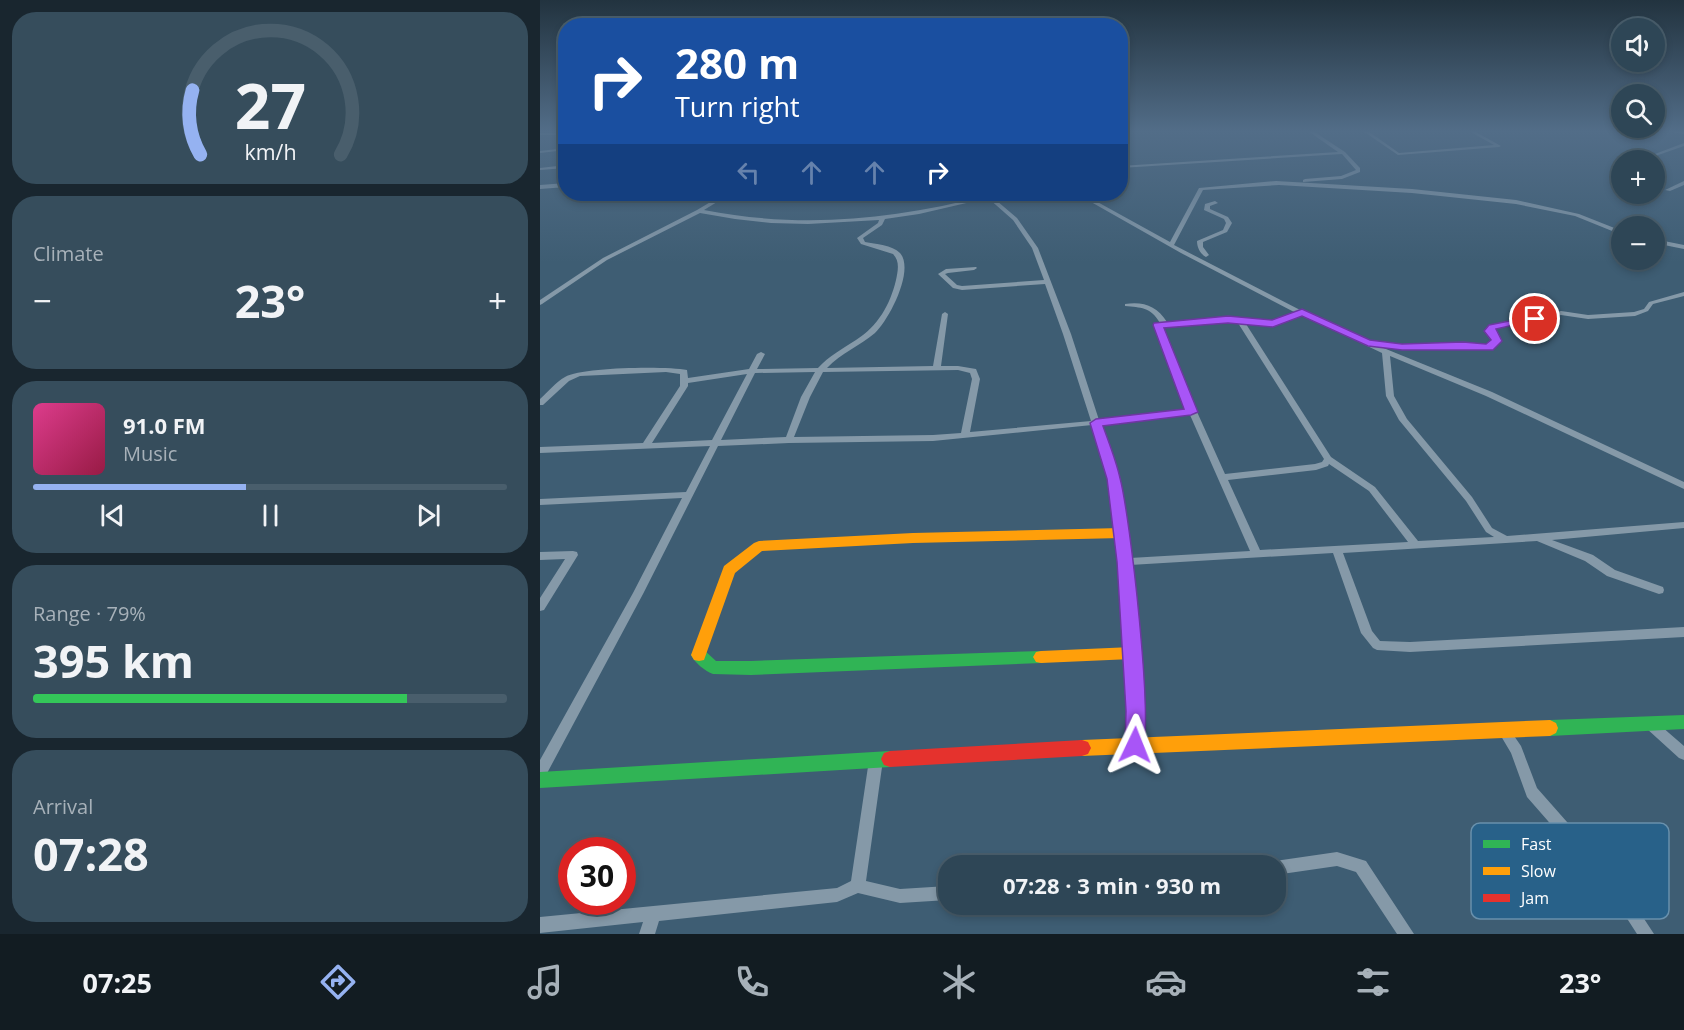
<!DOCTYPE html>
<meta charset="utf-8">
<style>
:root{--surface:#2e4656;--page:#364d5c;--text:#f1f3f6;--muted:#a7b1b9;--line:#495e6c;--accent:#95b2f1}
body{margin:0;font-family:"Open Sans",sans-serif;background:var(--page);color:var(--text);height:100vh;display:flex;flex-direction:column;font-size:22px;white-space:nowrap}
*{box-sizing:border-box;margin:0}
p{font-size:20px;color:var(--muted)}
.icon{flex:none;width:33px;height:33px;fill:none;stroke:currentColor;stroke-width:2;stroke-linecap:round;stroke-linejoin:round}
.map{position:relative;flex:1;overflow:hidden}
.details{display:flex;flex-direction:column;gap:12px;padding:12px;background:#19262f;width:540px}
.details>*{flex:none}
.guide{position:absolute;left:18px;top:18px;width:570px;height:183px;border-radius:24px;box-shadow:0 3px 9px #0003,0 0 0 2px var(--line);background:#1a4fa0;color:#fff;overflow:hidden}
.fabs{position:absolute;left:1071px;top:18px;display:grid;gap:12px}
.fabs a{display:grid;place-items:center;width:54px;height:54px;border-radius:50%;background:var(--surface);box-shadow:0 3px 9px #0003,0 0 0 2px var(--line);font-size:30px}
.speed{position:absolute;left:18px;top:837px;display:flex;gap:12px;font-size:30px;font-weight:700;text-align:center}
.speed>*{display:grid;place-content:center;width:78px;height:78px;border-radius:50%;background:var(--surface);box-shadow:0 3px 9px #0003,0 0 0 2px var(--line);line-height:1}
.speed .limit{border:9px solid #d22;background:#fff;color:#111}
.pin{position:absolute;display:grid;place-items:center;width:51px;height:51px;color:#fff;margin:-26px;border:3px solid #fff;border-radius:50%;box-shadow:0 2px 6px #0007}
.me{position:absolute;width:66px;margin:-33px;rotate:2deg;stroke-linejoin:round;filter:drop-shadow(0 0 4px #0008)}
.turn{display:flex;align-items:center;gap:21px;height:126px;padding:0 18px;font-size:27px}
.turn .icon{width:78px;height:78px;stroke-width:2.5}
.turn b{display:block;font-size:42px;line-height:51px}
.lanes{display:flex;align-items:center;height:57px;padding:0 18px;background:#0003;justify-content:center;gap:30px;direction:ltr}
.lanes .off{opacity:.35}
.big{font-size:45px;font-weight:700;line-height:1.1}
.details .tile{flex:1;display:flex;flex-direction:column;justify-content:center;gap:9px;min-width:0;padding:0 21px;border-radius:24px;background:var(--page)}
.details .dial{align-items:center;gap:0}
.dial svg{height:156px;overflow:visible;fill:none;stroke:var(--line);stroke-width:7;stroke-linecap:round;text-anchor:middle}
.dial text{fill:var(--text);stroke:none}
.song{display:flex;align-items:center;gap:18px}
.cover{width:72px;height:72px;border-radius:9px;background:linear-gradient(135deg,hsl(330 70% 55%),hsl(340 70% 35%))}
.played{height:6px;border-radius:3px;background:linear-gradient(90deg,var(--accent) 45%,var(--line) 45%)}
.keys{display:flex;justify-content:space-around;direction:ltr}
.heat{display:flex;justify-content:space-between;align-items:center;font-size:33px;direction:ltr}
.charge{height:9px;border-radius:4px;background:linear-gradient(90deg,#34c759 79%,var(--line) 0)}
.trip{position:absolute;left:398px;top:855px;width:348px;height:60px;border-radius:24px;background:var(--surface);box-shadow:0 3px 9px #0003,0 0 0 2px var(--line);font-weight:700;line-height:60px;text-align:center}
.menu{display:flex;height:96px;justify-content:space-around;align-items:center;background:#121c22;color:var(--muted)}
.menu .icon{width:42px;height:42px}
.menu .active{color:var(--accent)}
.menu b{font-size:27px;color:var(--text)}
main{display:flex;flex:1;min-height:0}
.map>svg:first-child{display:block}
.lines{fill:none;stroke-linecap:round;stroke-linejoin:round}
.street{fill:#8599a8;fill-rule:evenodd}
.fast{fill:#30b455;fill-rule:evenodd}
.slow{fill:#ff9f0a;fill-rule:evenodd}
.jam{fill:#e5322d;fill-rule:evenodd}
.route{fill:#a855f7;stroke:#6d37a1;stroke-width:1.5}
.key{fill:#286189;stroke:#6890ac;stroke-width:1.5}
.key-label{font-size:16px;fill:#fff}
</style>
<main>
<section class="details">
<div class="tile dial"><svg viewBox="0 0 100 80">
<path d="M14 69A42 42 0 1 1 86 69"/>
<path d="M14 69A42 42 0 0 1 10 36" stroke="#95b2f1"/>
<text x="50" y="56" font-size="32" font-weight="700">27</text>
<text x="50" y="72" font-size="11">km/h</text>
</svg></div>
<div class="tile"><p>Climate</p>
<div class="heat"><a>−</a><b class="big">23°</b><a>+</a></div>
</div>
<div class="tile">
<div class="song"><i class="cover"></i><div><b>91.0 FM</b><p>Music</p></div></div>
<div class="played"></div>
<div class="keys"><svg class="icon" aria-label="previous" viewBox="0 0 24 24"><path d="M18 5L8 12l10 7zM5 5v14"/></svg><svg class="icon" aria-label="pause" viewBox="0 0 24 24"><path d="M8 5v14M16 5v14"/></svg><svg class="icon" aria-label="next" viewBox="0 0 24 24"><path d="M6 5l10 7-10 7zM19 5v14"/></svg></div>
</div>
<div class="tile"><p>Range · 79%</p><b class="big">395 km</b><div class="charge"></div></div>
<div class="tile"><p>Arrival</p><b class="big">07:28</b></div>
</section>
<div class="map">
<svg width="1144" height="934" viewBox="0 0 1144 934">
<rect width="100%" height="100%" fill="#3e5d73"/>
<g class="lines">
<path class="street" d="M768 131H773L805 152 820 168V172L802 179 763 182V180L765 179 801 176 816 170 802 154 580 168V166L798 152Z
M823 131H828L859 153 954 145 929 131H934L961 146 959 147 858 155Z
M873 131H915L913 132H875Z
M1133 131 1144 132V134L1133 132Z
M0 133H26V135H0Z
M1144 143V146L1104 160H1099Z
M26 148V150L0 153V151Z
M26 165V168L0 170V168Z
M1082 167V170L1072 173 1070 172Z
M736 181 872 189 976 200 1039 214 1082 231V235L1035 216 976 204 872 193 739 185 663 190 634 245 764 312 833 343 836 342 862 345H948L952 341 946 331 949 325 1021 311 1048 315 1094 312 1104 309 1109 302 1144 292V296L1113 304 1108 311 1095 316 1048 319 1021 315 955 329 954 331 960 341 953 349H862L841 347 952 392 1144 482V489L946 396 850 356 854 396 867 419 932 497 952 528 967 536 1144 522V528L1012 540 1053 555 1075 570 1123 587 1124 590 1123 593 1119 594 1067 576 1045 561 997 541 803 553 832 631 840 641 870 642 1144 627V637L870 652 837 650 833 648 821 633 793 553 590 565 602 711 601 745 600 749 595 751 590 749 589 745 590 711 580 562 569 479 552 425 393 441 249 443 178 446 103 594 5 777 0 779V760L93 593 142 498 0 505V499L146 492 170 446 0 453V447L103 443 140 386V374L126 372 40 376 29 381 3 405H0V399C8 392 16 382 25 377 42 367 126 366 147 370L148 378 209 369 217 354 221 352 225 354 217 369 278 368C289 356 302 349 316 340 338 326 350 305 356 280 358 270 360 261 353 254L321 244 317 238 338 223 339 220 268 224 231 223 195 219 160 213 67 260 2 304 0 305V300L63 258 157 210 184 194H190L164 210C262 229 349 220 446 196L445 194H450L454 197 496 196 504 194H509V195L497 200 457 201 477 218 498 248 531 334 559 420 647 410 614 325 620 323C610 306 601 308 585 306V304C603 301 617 306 627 322L688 318 732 322 756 313 641 253 537 194H543L630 242 659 188ZM448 198 473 220 492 248 504 280 422 286 417 285 405 274 408 273 434 270 437 268 436 267 406 269 398 274 413 288 422 290 505 284 523 334 551 421 430 432 440 379 436 369 418 366H401L408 314 405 312 402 314 393 366 287 368C301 353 320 346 335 333 349 320 375 270 360 253 352 245 336 244 325 242L323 238 342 225 345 219 379 214ZM762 315 842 353 846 396 859 420 926 501 946 532 954 537 878 541 835 487 791 457 706 324 733 326ZM688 322 698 323 784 459 782 462 775 464 685 474 644 383 622 327ZM418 370 430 373 432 379 421 433 393 435 254 437 270 397 283 372ZM275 372 261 397 246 437 181 440 215 373ZM207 374 172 440 112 443 148 386V383ZM650 415 710 551 590 558 579 479 561 425ZM789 464 829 491 868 542 720 550 688 480 776 470 788 466Z
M1144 181V185L1130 191 1125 190Z
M26 183V187L0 189V185Z
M103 194H110L124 199 121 201Z
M675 201 678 203 670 206V209L688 217 692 223 687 232 663 242V247L669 255 666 257C660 254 657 247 657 241L683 230 686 223 684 219 664 210 665 204Z
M1114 239 1144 245V249L1114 243Z
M33 551 37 552 38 555 4 610 0 611V598L25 559 0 560V552Z
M1110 718 1114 720 1144 746V760L1139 758 1106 728 1104 724 1106 720Z
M964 725 968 727 981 746 997 788 1080 882 1114 934H1097L1070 892 987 797 971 753 958 731 960 727Z
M336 754 341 756 343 760 326 881 360 889 408 886V900L360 903 318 893 297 902 119 921 115 934H99L103 922 0 933V917L297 888 311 881 329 760 331 756Z
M797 852 826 861 874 934H857L816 872 797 866 735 875V866H729L730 863 735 861Z"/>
<path class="fast" d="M159 649 164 650 176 661H211L501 651 506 652 509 657 506 662 501 663 211 675 173 674C165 671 155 663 151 655L154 650Z
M1144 715V729L1010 736 1004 733 1002 728 1004 723 1010 720Z
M350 751 356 753 359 759 356 765 350 767 0 788V772Z"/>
<path class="slow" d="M581 528 586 530 588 533 586 536 581 538 373 543 222 551 195 573 164 660 159 661 154 660 151 655 184 566 214 543 219 541 373 533Z
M592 647 597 649 600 653 597 657 592 659 501 663 496 662 493 657 496 652 501 651Z
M1010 720 1016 723 1018 728 1016 733 1010 736 542 756 536 754 533 748 536 742 542 740Z"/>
<path class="jam" d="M542 740 548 742 551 748 548 754 542 756 350 767 344 765 341 759 344 753 350 751Z"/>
</g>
<linearGradient id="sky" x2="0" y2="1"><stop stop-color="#22333f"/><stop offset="0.5" stop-color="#526d88"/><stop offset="1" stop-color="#526d88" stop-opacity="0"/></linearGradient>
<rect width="1144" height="262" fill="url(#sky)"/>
<path class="route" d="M762 309 830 340 862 344 923 342 946 344 951 340 944 331 949 325 995 316 1000 319 956 329 962 341 953 350H862L828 346 762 316 733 327 688 323 624 328 658 412 651 415 563 426C569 443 576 460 580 478 590 515 614 724 602 751L595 754 588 751 585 745 586 711 577 562 567 479 550 423 556 419 644 409 613 325 614 323 688 316 732 320Z"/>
<rect x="931" y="823" width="198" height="96" rx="9" class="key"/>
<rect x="943" y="840" width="27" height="8" fill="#30b455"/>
<rect x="943" y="867" width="27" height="8" fill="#ff9f0a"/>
<rect x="943" y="894" width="27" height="8" fill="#e5322d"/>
<g class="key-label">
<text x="981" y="850">Fast</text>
<text x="981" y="877">Slow</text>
<text x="981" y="904">Jam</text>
</g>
</svg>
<div class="fabs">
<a><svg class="icon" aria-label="sound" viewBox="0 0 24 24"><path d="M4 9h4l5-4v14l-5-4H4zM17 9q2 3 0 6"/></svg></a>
<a><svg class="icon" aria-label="search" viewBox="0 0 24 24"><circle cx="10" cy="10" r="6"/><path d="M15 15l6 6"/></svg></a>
<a>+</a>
<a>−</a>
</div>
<div class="speed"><div class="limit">30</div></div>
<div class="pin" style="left:995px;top:319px;background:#d93025"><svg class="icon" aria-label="arrive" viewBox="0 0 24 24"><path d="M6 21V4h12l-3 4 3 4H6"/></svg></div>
<svg class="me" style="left:595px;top:745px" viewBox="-20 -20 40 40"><path d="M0-17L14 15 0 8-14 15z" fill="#a855f7" stroke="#fff" stroke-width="4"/></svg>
<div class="trip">07:28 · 3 min · 930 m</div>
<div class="guide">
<div class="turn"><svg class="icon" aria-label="right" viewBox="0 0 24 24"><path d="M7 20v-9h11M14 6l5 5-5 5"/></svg><div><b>280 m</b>Turn right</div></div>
<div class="lanes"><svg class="icon off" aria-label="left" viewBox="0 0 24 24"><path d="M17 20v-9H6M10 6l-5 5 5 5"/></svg><svg class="icon off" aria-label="ahead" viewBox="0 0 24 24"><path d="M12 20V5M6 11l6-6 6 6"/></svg><svg class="icon off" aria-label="ahead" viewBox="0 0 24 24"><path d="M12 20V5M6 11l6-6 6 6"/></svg><svg class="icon" aria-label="right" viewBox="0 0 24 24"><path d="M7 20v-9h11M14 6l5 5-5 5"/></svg></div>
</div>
</div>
</main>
<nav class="menu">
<b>07:25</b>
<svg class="icon active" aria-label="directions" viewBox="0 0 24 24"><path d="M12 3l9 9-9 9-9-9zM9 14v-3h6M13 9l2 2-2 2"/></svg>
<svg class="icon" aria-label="music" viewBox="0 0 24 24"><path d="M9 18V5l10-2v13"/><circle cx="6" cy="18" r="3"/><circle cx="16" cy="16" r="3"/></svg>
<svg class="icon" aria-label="phone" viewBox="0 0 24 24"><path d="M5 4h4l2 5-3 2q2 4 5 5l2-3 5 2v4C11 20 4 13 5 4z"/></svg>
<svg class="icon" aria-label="climate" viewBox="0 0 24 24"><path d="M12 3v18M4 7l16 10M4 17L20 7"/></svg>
<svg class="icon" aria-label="car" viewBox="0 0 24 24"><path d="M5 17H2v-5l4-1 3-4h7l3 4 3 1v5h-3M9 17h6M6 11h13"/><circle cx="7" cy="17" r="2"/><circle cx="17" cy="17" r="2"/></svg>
<svg class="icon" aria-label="filters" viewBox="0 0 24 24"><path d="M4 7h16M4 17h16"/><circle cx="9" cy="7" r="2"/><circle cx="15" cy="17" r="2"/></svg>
<b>23°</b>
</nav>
